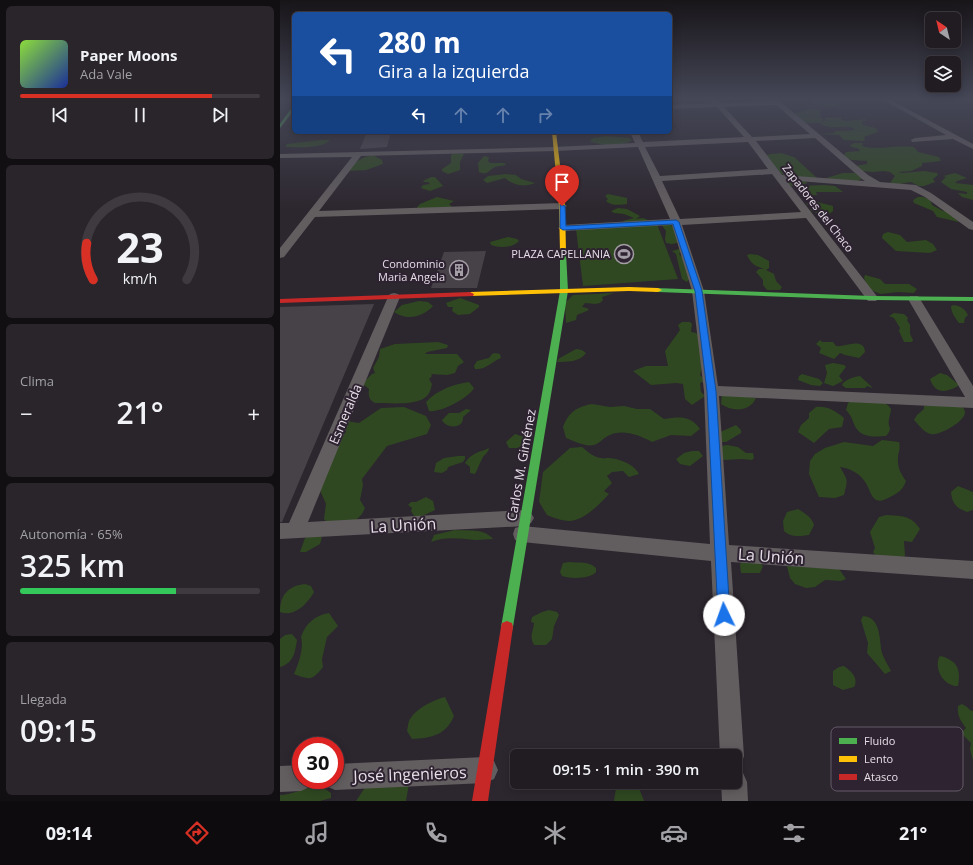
<!DOCTYPE html>
<html lang="es">
<meta charset="utf-8">
<style>
:root{--surface:#211c22;--page:#29252a;--text:#f1f3f6;--muted:#a2a1a5;--line:#3e3a40;--accent:#d93025}
body{margin:0;font-family:"Open Sans",sans-serif;background:var(--page);color:var(--text);height:100vh;display:flex;flex-direction:column;font-size:15px;white-space:nowrap}
*{box-sizing:border-box;margin:0}
p{font-size:13px;color:var(--muted)}
.icon{flex:none;width:22px;height:22px;fill:none;stroke:currentColor;stroke-width:2;stroke-linecap:round;stroke-linejoin:round}
.map{position:relative;flex:1;overflow:hidden}
.panel{display:flex;flex-direction:column;gap:6px;padding:6px;background:#120f13;width:280px}
.panel>*{flex:none}
.banner{position:absolute;left:12px;top:12px;width:380px;height:122px;border-radius:6px;box-shadow:0 2px 10px #0003,0 0 0 1px var(--line);background:#1a4fa0;color:#fff;overflow:hidden}
.needle{width:26px;rotate:325deg}
.fabs{position:absolute;left:645px;top:12px;display:grid;gap:8px}
.fabs a{display:grid;place-items:center;width:36px;height:36px;border-radius:6px;background:var(--surface);box-shadow:0 2px 10px #0003,0 0 0 1px var(--line);font-size:20px}
.speed{position:absolute;left:12px;top:737px;display:flex;gap:8px;font-size:20px;font-weight:700;text-align:center}
.speed>*{display:grid;place-content:center;width:52px;height:52px;border-radius:50%;background:var(--surface);box-shadow:0 2px 10px #0003,0 0 0 1px var(--line);line-height:1}
.speed .limit{border:6px solid #d22;background:#fff;color:#111}
.pin{position:absolute;display:grid;place-items:center;width:34px;height:34px;color:#fff;margin:-41px -17px;border-radius:50% 50% 50% 0;rotate:-45deg;box-shadow:0 0 4px #0007}
.pin .icon{rotate:45deg}
.me{position:absolute;width:44px;margin:-22px;rotate:357deg;stroke-linejoin:round;filter:drop-shadow(0 0 3px #0008)}
.turn{display:flex;align-items:center;gap:14px;height:84px;padding:0 20px;font-size:18px}
.turn .icon{width:52px;height:52px;stroke-width:2.5}
.turn b{display:block;font-size:28px;line-height:34px}
.lanes{display:flex;align-items:center;height:38px;padding:0 20px;background:#0003;justify-content:center;gap:20px;direction:ltr}
.lanes .off{opacity:.35}
.big{font-size:30px;font-weight:600;line-height:1.1}
.panel .widget{flex:1;display:flex;flex-direction:column;justify-content:center;gap:6px;min-width:0;padding:0 14px;border-radius:6px;background:var(--page)}
.panel .dial{align-items:center;gap:0}
.dial svg{height:104px;overflow:visible;fill:none;stroke:var(--line);stroke-width:7;stroke-linecap:round;text-anchor:middle}
.dial text{fill:var(--text);stroke:none}
.song{display:flex;align-items:center;gap:12px}
.cover{width:48px;height:48px;border-radius:6px;background:linear-gradient(135deg,hsl(90 70% 55%),hsl(230 70% 35%))}
.played{height:4px;border-radius:2px;background:linear-gradient(90deg,var(--accent) 80%,var(--line) 80%)}
.keys{display:flex;justify-content:space-around;direction:ltr}
.heat{display:flex;justify-content:space-between;align-items:center;font-size:22px;direction:ltr}
.charge{height:6px;border-radius:3px;background:linear-gradient(90deg,#34c759 65%,var(--line) 0)}
.trip{position:absolute;left:230px;top:749px;width:232px;height:40px;border-radius:6px;background:var(--surface);box-shadow:0 2px 10px #0003,0 0 0 1px var(--line);font-weight:600;line-height:40px;text-align:center}
.menu{display:flex;height:64px;justify-content:space-around;align-items:center;background:#0d0b0e;color:var(--muted)}
.menu .icon{width:28px;height:28px}
.menu .current{color:var(--accent)}
.menu b{font-size:18px;color:var(--text)}
main{display:flex;flex:1;min-height:0}
.map>svg:first-child{display:block}
.green{fill:#2f4821}
.building{fill:#474247}
.lines{fill:none;stroke-linecap:round;stroke-linejoin:round}
.street{fill:#625d5f;fill-rule:evenodd}
.fast{fill:#4caf50;fill-rule:evenodd}
.slow{fill:#ffc107;fill-rule:evenodd}
.jam{fill:#c62828;fill-rule:evenodd}
.route{fill:#1a73e8;stroke:#114b97}
.labels{text-anchor:middle;stroke-width:4;stroke-linejoin:round;paint-order:stroke}
.far-street-label{font-size:11px;fill:#e5dee7;stroke:#2e2331}
.far-poi-label{font-size:11px;fill:#e5dee7;stroke:#2e2331;text-anchor:end}
.street-label{font-size:13px;fill:#e5dee7;stroke:#2e2331}
.near-street-label{font-size:16px;fill:#e5dee7;stroke:#2e2331}
.key{fill:#2e2331;stroke:#655b68;stroke-width:1}
.key-label{font-size:11px;fill:#e5dee7}
</style>
<main>
<section class="panel">
<div class="widget">
<div class="song"><i class="cover"></i><div><b>Paper Moons</b><p>Ada Vale</p></div></div>
<div class="played"></div>
<div class="keys"><svg class="icon" aria-label="previous" viewBox="0 0 24 24"><path d="M18 5L8 12l10 7zM5 5v14"/></svg><svg class="icon" aria-label="pause" viewBox="0 0 24 24"><path d="M8 5v14M16 5v14"/></svg><svg class="icon" aria-label="next" viewBox="0 0 24 24"><path d="M6 5l10 7-10 7zM19 5v14"/></svg></div>
</div>
<div class="widget dial"><svg viewBox="0 0 100 80">
<path d="M14 69A42 42 0 1 1 86 69"/>
<path d="M14 69A42 42 0 0 1 9 41" stroke="#d93025"/>
<text x="50" y="56" font-size="32" font-weight="700">23</text>
<text x="50" y="72" font-size="11">km/h</text>
</svg></div>
<div class="widget"><p>Clima</p>
<div class="heat"><a>−</a><b class="big">21°</b><a>+</a></div>
</div>
<div class="widget"><p>Autonomía · 65%</p><b class="big">325 km</b><div class="charge"></div></div>
<div class="widget"><p>Llegada</p><b class="big">09:15</b></div>
</section>
<div class="map">
<svg width="693" height="801" viewBox="0 0 693 801">
<rect width="100%" height="100%" fill="#2c262e"/>
<path class="green" d="M531 98 547 99 551 101 556 100 562 101V103L556 104 558 106 546 107 530 102 534 101Z
M529 109H537L541 111 539 113 541 115 539 117 543 119 542 122 546 120 544 118 562 117 561 120 567 121 586 119V121H582L583 125 596 128 598 132 584 137 585 140 583 141 564 140 559 135 539 134 554 133 555 131C562 130 569 132 575 129 565 124 554 130 542 125L541 123H524L514 114Z
M326 136 349 138 352 140C343 147 320 146 310 141L313 138Z
M41 140H50C43 149 16 147 5 147L7 144Z
M574 143H583L582 146C598 151 617 144 634 147L638 152 659 157 661 161 642 163V166L631 171 618 172 622 173 644 171 657 173 658 175 653 179 655 182 644 186H639L631 182 614 185 610 183 615 176 610 172 603 171 594 172 580 171 575 166 587 164V161L572 160 566 158 564 155 566 152 580 151 579 149 569 146Z
M175 153 184 154 180 162V170L168 174 162 171V169L171 163V155Z
M501 153 514 157 537 178 525 181 527 183C518 187 510 189 504 180L507 177 500 173 484 155Z
M93 155 102 160 103 164 86 170 66 171 67 167C78 162 81 157 93 155Z
M204 156 209 157 208 161 210 163H224L226 165C222 166 218 166 215 167 209 170 207 176 199 172L198 163Z
M563 173H575L582 178C574 186 557 180 546 178Z
M675 173 687 178 677 181 675 183 693 185V200L682 197 678 193 687 194V192L671 189 661 182 666 177 663 176Z
M226 174 236 175 241 179 255 183C245 187 233 186 225 178L207 183 203 180 208 176Z
M151 177H155L163 186 150 191 141 188 143 185 150 184 148 182H144L143 181Z
M544 185 555 186 563 192H536L537 195 522 196 518 191 522 186Z
M328 194 347 198V204C340 205 331 206 326 201L328 199 325 196Z
M157 197 174 201 169 204 172 207 138 209 137 207 140 204Z
M638 197H643L650 199 652 205 663 211H667L679 222 657 217 653 211 634 203 633 200Z
M533 201 553 206V211C545 218 538 214 530 210L532 208 526 204Z
M338 208 347 209 360 216 356 219 363 218 368 220 365 221 344 222 343 221 354 218 344 214 334 213 331 211Z
M377 224 398 279 303 286 296 229Z
M381 224H390L397 231V243L392 244 386 243 385 239 386 231Z
M608 232 620 235 627 242 646 240 653 244 657 250 650 253 616 251 602 238 603 234Z
M228 237 237 239 239 241C233 248 219 248 211 245L210 242Z
M399 249 401 251 399 254 405 260 409 279 407 282 402 279 396 254 392 251Z
M470 254 478 255 489 261V268L486 270 494 274 496 281 502 287 500 290H487L483 285V280L476 272 479 269H484C475 266 471 264 467 255Z
M585 275 600 279 605 284H629L637 289 634 293 618 292 601 294 588 289 584 278Z
M334 293 322 297 323 300 320 303 315 304 305 303 302 307 307 308 309 310 297 315 296 320 286 323 285 303 293 295Z
M180 298 199 305V307L190 314 178 315 172 311 173 307H168L166 303Z
M139 301 148 302 153 306C143 317 127 321 114 312L122 305Z
M674 305C681 306 685 309 688 315L685 318 684 323H679C675 318 671 312 671 306Z
M614 313 624 314 628 318 627 320 630 325V334L633 340 632 342H624L619 331 620 328 614 318 609 316Z
M402 322H410L412 324 411 332 416 333 420 336 422 367 420 375 424 379 423 382 420 383 421 392 425 396 412 405 405 399 403 384 396 383 371 385 353 371 366 366H388L385 351 400 330 398 325Z
M540 340 542 342H553L556 346C564 348 584 336 585 352L579 358 565 355 560 353 554 359 539 353 541 348 536 344Z
M158 342 168 345 167 348 147 352 145 354H177L184 362 178 366 175 373 167 375 151 374 152 376 149 379 152 384C151 388 150 393 147 396 138 406 109 403 95 403 89 400 88 396 89 389L84 385V382L92 374 95 373 93 368 99 357 100 349 115 344Z
M296 349 302 350 306 353C300 362 287 362 277 362L278 359Z
M215 353 220 354 221 358C211 362 206 370 195 369L194 366 197 361 209 358 212 354Z
M553 363 564 365 566 367 559 376 563 381 553 386 544 383 547 373 545 365Z
M660 373 667 375 678 384V386C666 393 655 394 650 379Z
M522 374 539 379 543 383 540 386 531 385 518 380 519 376Z
M580 376 593 388 587 386 585 388H566L563 386 562 384C568 379 572 377 580 376Z
M189 382 194 388C189 398 160 413 149 411L146 402C157 390 174 384 189 382Z
M442 394 476 398C470 412 452 412 441 404Z
M577 397C589 398 604 398 611 409 611 413 609 416 609 420 607 428 614 427 606 436 594 437 579 438 574 424 571 417 572 417 566 410L568 403Z
M678 403C682 406 685 409 685 413 684 422 659 436 651 434 644 433 639 425 634 420L637 415 644 409V406Z
M312 404 330 407 344 406 357 409H370L384 419C399 417 410 415 420 429L411 436 391 435 372 442C359 435 343 429 330 435 324 437 319 444 314 445 305 447 294 441 286 438L283 427C289 412 296 407 312 404Z
M124 407 146 416 151 425 147 434 107 446 82 479 83 485 80 500 85 508 82 514 72 524 48 523 44 519 46 504 39 488 49 454 66 432V421L79 423 101 408Z
M536 407C548 406 555 411 564 418L562 427 549 429 534 443 518 432 521 425 529 418V413Z
M186 409 191 410 183 417C184 429 166 429 162 420L169 413H179Z
M456 425 461 430V433L446 442H440L436 434Z
M235 434 244 437V445L237 448H229L226 442Z
M602 440 619 442C621 449 618 452 618 458 617 467 621 474 626 481 623 489 620 492 612 496 589 510 593 489 582 478 577 472 568 468 560 467 568 481 568 479 564 495L555 498 539 497 529 474 530 461 535 454 545 448 564 442 593 446Z
M447 445 458 447 466 453H473L474 458 472 460 462 459 444 460 441 457 442 446Z
M302 447C307 451 313 457 321 458 323 459 325 458 327 458 338 458 354 464 359 474L349 477 343 471 332 472 327 476 332 483 324 491 329 494C321 503 307 517 295 520 286 523 275 518 267 515L259 502 263 472 290 448Z
M209 448C208 454 204 454 202 459 199 464 198 469 195 474L190 473V467L185 463C191 453 200 452 209 448Z
M412 451H419L423 456 410 466 400 464 396 459 404 453Z
M178 456H185V459L183 462 168 467 167 470 162 473 154 472 156 463 164 458Z
M678 486 693 492V510L687 512C676 508 672 503 671 492Z
M146 497 153 501 155 510 138 518 134 516 131 511 132 508 128 505 131 502H136Z
M518 509C524 513 532 517 534 525L529 535C521 536 511 538 504 531L503 521 507 512Z
M606 515C621 516 631 515 640 529L632 542 624 541 625 556 617 559 597 557 593 552 595 548 590 532 599 517Z
M175 530C188 531 204 528 213 539 207 539 202 540 196 540 181 539 166 536 151 542L154 535Z
M35 533 42 537 40 544 26 552H20L25 538Z
M467 559 479 562 483 566 480 573H461L460 564Z
M289 562C299 563 309 561 316 568V572C310 579 291 579 282 576L280 572 283 563Z
M507 566 559 569 566 579 561 581 545 580 535 587 526 588 515 584 510 578Z
M25 584 31 586 34 592C28 603 14 618 0 612 0 595 8 586 25 584Z
M269 610 277 612 279 615 274 626 272 639 266 645H254C249 636 253 633 254 623L251 622 252 617 262 612Z
M49 613 58 626 47 637 42 659 43 667C32 681 30 680 14 674 19 663 24 648 21 637 26 623 34 616 49 613Z
M583 616C602 617 599 642 602 653 604 659 608 665 611 671L605 674 587 653 588 643 581 620Z
M12 634 17 640C15 652 14 663 0 667V639L5 635Z
M661 656C678 661 681 670 678 686 664 686 654 670 659 657Z
M564 666C571 671 579 678 574 687L563 690 553 685V671L559 667Z
M165 697 174 716C166 735 152 738 132 739L127 731C128 727 128 722 130 719 137 708 153 700 165 697Z
M682 704 687 707 690 710 693 711V761L690 749 691 743 683 735 682 732 686 728C680 720 677 715 678 706Z
M337 782H361L359 788 364 801H334Z
M129 784 126 801H76L86 786Z
M33 787 45 789 51 793V798L40 801H0V795C11 795 22 789 33 787Z"/>
<path class="building" d="M87 132H111L107 147 80 149Z
M206 251 197 288H151L164 252Z
M94 304 2 522H0V307Z"/>
<g class="lines">
<path class="street" d="M429 98H435L440 103 492 101 489 98H496L588 175 600 182 636 185 651 193 693 222V230L689 229 645 197 631 190 506 180 596 295 598 298 596 301H588L526 218 402 225 424 291 438 386 685 397 628 299 630 296H638L640 299 693 386V408L439 396 449 545 693 561V579L451 562 464 756 461 765 455 767V756H440L431 561 242 542 235 540 233 534 235 528 242 526 430 544 424 391 412 291 392 225 283 231 278 228 283 225 390 219 358 147 275 151 81 156 39 211 282 203 287 206 282 209 35 217 4 257 0 258V248L72 157 0 158V154L275 147 355 143 350 132H358L363 142 464 137 437 107 390 109V105L433 103ZM496 105 530 134 472 137 444 107ZM535 138 582 179 585 181 502 175 476 141ZM468 142 488 169 380 176 365 147ZM492 174 521 212 400 219 382 181Z
M600 98H607L693 144V149L673 139 632 142 631 140 635 138 666 135Z
M114 293 118 294 120 297 28 522 245 510 251 513 254 518 251 523 245 526 0 539V523H9L108 297 110 294Z
M205 757 214 761 218 770 214 779 205 783 55 790 46 786 43 780H55V764Z
M21 765V780H33L30 787 21 791 0 792V766Z
M455 770 463 773 467 782 468 801H442L441 782H455Z"/>
<path class="fast" d="M13 106H14V110L0 128V124Z
M283 250 286 252 288 291 233 627 232 631 227 633 222 631 221 627 280 291V252Z
M375 288 592 296 693 297V301L592 300 378 292H375Z"/>
<path class="slow" d="M272 132H276L285 206 286 252 283 254 280 252 279 206Z
M349 287 378 288 382 290 378 292 349 291 190 296 186 294 190 292Z"/>
<path class="jam" d="M190 292 194 294 193 296 0 303V299Z
M227 621 232 623 233 627 208 801H192L221 627 222 623Z"/>
</g>
<linearGradient id="sky" x2="0" y2="1"><stop stop-color="#181519"/><stop offset="0.47" stop-color="#454757"/><stop offset="1" stop-color="#454757" stop-opacity="0"/></linearGradient>
<rect width="693" height="210" fill="url(#sky)"/>
<path class="route" d="M280 204 285 206 286 226 396 220 399 222 422 291 436 391 450 615 448 620 444 621 439 620 438 615 427 391 415 291 393 224 283 230 280 228Z"/>
<defs>
<symbol id="stadium-ring" viewBox="-11 -11 22 22"><circle r="9.5" fill="#2e2331" stroke="#a49ea6" stroke-width="1.5"/><path d="M0-5a6.5 5 0 1 0 0 10a6.5 5 0 1 0 0-10ZM-3.5-1.8h7v3.6h-7Z" fill="#a49ea6"/></symbol>
<symbol id="building-ring" viewBox="-11 -11 22 22"><circle r="9.5" fill="#2e2331" stroke="#a49ea6" stroke-width="1.5"/><path d="M-4-6H4V6H1V3H-1V6H-4ZM-2.5-4.3h1.7v1.8h-1.7ZM.8-4.3h1.7v1.8H.8ZM-2.5-1h1.7V.8h-1.7ZM.8-1h1.7V.8H.8Z" fill="#a49ea6"/></symbol>
</defs>
<g fill-rule="evenodd">
<use href="#stadium-ring" x="333" y="243" width="22" height="22"/>
<use href="#building-ring" x="168" y="259" width="22" height="22"/>
</g>
<g class="labels">
<g class="far-street-label">
<text transform="translate(538 208) rotate(52)" y="4">Zapadores del Chaco</text>
</g>
<g class="far-poi-label">
<text x="330" y="258">PLAZA CAPELLANIA</text>
<text x="165" y="268">Condominio<tspan x="165" dy="13">Maria Angela</tspan></text>
</g>
<g class="street-label">
<text transform="translate(65 414) rotate(-67)" y="5">Esmeralda</text>
<text transform="translate(241 465) rotate(-80)" y="5">Carlos M. Giménez</text>
</g>
<g class="near-street-label">
<text transform="translate(123 525) rotate(-3)" y="6">La Unión</text>
<text transform="translate(491 556) rotate(4)" y="6">La Unión</text>
<text transform="translate(130 774) rotate(-2)" y="6">José Ingenieros</text>
</g>
</g>
<rect x="551" y="727" width="132" height="64" rx="6" class="key"/>
<rect x="559" y="738" width="18" height="6" fill="#4caf50"/>
<rect x="559" y="756" width="18" height="6" fill="#ffc107"/>
<rect x="559" y="774" width="18" height="6" fill="#c62828"/>
<g class="key-label">
<text x="584" y="745">Fluido</text>
<text x="584" y="763">Lento</text>
<text x="584" y="781">Atasco</text>
</g>
</svg>
<div class="fabs">
<a><svg class="needle" viewBox="-14 -14 28 28"><path d="M0-13l5 13h-10z" fill="#e53935"/><path d="M0 13l5-13h-10z" fill="#a2a1a5"/></svg></a>
<a><svg class="icon" aria-label="layers" viewBox="0 0 24 24"><path d="M12 4l9 5-9 5-9-5zM3 14l9 5 9-5"/></svg></a>
</div>
<div class="speed"><div class="limit">30</div></div>
<div class="pin" style="left:282px;top:206px;background:#d93025"><svg class="icon" aria-label="arrive" viewBox="0 0 24 24"><path d="M6 21V4h12l-3 4 3 4H6"/></svg></div>
<svg class="me" style="left:444px;top:615px" viewBox="-20 -20 40 40"><circle r="19" fill="#fff"/><path d="M0-13L10 11 0 6-10 11z" fill="#1a73e8"/></svg>
<div class="trip">09:15 · 1 min · 390 m</div>
<div class="banner">
<div class="turn"><svg class="icon" aria-label="left" viewBox="0 0 24 24"><path d="M17 20v-9H6M10 6l-5 5 5 5"/></svg><div><b>280 m</b>Gira a la izquierda</div></div>
<div class="lanes"><svg class="icon" aria-label="left" viewBox="0 0 24 24"><path d="M17 20v-9H6M10 6l-5 5 5 5"/></svg><svg class="icon off" aria-label="ahead" viewBox="0 0 24 24"><path d="M12 20V5M6 11l6-6 6 6"/></svg><svg class="icon off" aria-label="ahead" viewBox="0 0 24 24"><path d="M12 20V5M6 11l6-6 6 6"/></svg><svg class="icon off" aria-label="right" viewBox="0 0 24 24"><path d="M7 20v-9h11M14 6l5 5-5 5"/></svg></div>
</div>
</div>
</main>
<nav class="menu">
<b>09:14</b>
<svg class="icon current" aria-label="directions" viewBox="0 0 24 24"><path d="M12 3l9 9-9 9-9-9zM9 14v-3h6M13 9l2 2-2 2"/></svg>
<svg class="icon" aria-label="music" viewBox="0 0 24 24"><path d="M9 18V5l10-2v13"/><circle cx="6" cy="18" r="3"/><circle cx="16" cy="16" r="3"/></svg>
<svg class="icon" aria-label="phone" viewBox="0 0 24 24"><path d="M5 4h4l2 5-3 2q2 4 5 5l2-3 5 2v4C11 20 4 13 5 4z"/></svg>
<svg class="icon" aria-label="climate" viewBox="0 0 24 24"><path d="M12 3v18M4 7l16 10M4 17L20 7"/></svg>
<svg class="icon" aria-label="car" viewBox="0 0 24 24"><path d="M5 17H2v-5l4-1 3-4h7l3 4 3 1v5h-3M9 17h6M6 11h13"/><circle cx="7" cy="17" r="2"/><circle cx="17" cy="17" r="2"/></svg>
<svg class="icon" aria-label="filters" viewBox="0 0 24 24"><path d="M4 7h16M4 17h16"/><circle cx="9" cy="7" r="2"/><circle cx="15" cy="17" r="2"/></svg>
<b>21°</b>
</nav>
